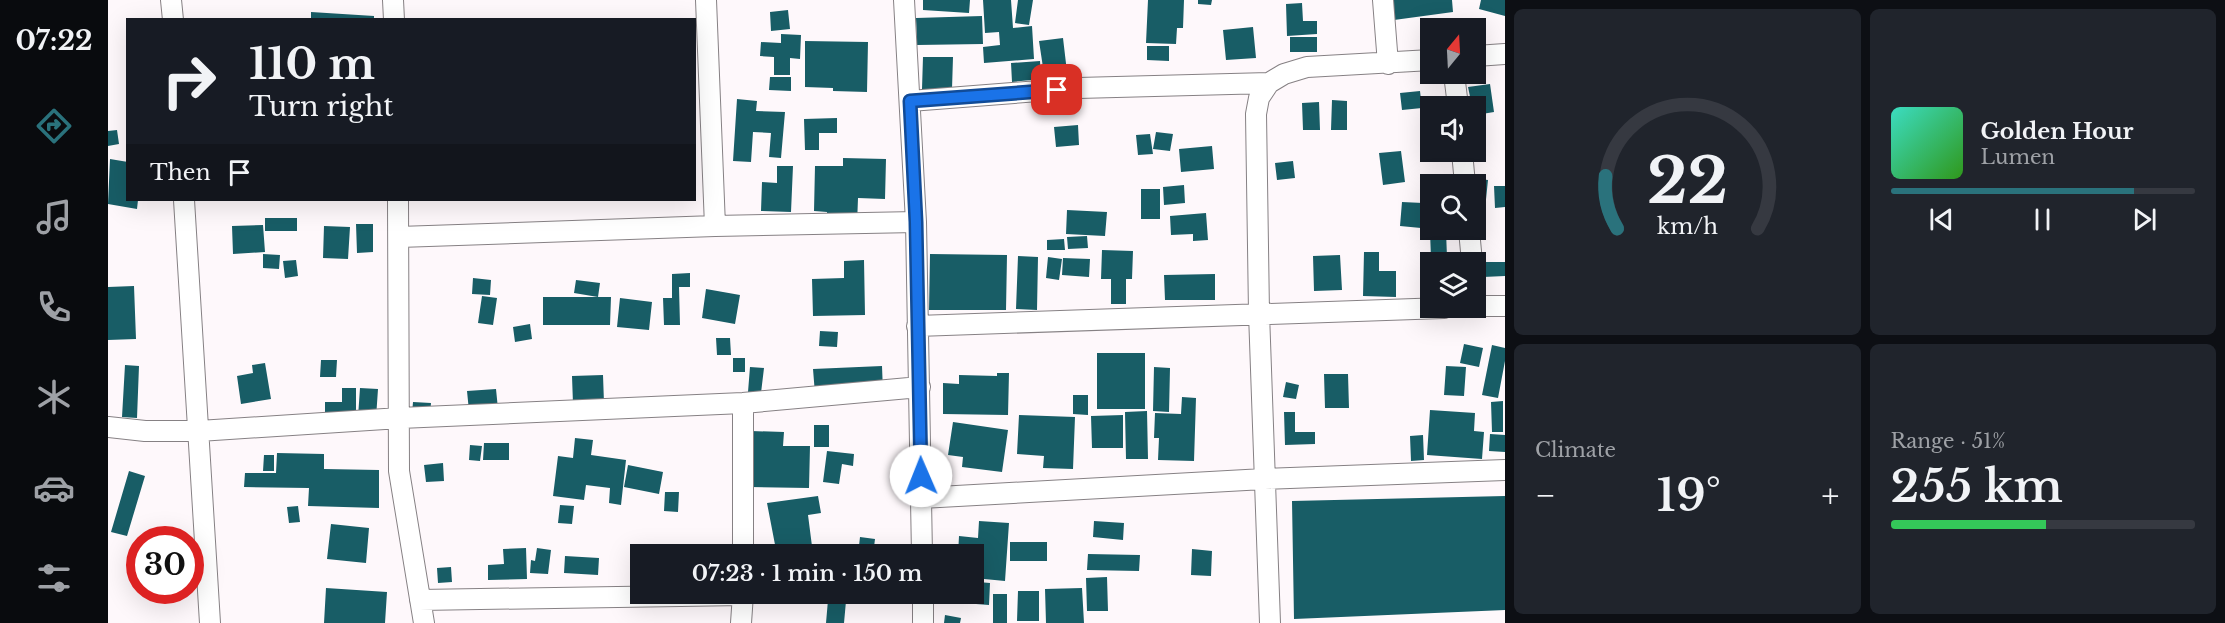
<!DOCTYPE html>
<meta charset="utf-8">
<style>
:root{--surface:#171b24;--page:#20242c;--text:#f1f3f6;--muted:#9ea1a6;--line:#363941;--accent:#2a727c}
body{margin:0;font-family:"Libre Baskerville",serif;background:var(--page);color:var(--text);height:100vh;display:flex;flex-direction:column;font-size:22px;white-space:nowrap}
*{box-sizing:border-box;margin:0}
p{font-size:20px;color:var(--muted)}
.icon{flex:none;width:33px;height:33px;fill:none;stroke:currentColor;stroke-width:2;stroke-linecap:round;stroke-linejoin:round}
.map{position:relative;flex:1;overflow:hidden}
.side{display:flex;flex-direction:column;gap:9px;padding:9px;background:#0d0f14;width:720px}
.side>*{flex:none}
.guide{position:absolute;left:18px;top:18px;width:570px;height:183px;border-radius:0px;box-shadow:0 6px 24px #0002;background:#171b24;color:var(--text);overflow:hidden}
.needle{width:39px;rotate:18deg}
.controls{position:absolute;left:1312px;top:18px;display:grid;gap:12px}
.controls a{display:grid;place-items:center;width:66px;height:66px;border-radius:0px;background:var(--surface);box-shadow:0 6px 24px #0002;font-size:30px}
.speed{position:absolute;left:18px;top:526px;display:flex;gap:12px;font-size:30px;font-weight:700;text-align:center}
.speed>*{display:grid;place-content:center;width:78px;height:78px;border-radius:50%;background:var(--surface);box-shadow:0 6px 24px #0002;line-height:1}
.speed .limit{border:9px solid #d22;background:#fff;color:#111}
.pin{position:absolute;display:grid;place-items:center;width:51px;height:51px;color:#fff;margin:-26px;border-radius:12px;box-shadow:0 3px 9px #0006}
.me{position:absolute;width:66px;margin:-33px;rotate:359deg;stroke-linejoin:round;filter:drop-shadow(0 0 4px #0008)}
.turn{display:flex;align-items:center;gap:21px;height:126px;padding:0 24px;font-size:27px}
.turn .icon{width:78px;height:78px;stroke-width:2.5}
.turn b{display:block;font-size:42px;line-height:51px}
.then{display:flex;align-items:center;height:57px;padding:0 24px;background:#0003;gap:12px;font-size:22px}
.big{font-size:45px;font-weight:600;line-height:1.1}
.side .widget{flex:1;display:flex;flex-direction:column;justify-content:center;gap:9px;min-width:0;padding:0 21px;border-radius:9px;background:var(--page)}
.side .dial{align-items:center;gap:0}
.dial svg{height:156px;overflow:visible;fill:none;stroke:var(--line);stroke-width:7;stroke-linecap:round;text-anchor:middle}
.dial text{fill:var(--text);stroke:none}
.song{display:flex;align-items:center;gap:18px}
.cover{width:72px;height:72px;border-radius:9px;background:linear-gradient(135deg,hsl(170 70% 55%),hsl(110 70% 35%))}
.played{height:6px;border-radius:3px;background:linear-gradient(90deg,var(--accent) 80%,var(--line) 80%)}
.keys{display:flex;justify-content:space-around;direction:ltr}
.heat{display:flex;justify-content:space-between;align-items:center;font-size:33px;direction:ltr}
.charge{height:9px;border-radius:4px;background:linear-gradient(90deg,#34c759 51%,var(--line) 0)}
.side .tiles{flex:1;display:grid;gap:9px;grid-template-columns:repeat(2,1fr)}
.trip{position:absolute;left:522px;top:544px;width:354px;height:60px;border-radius:0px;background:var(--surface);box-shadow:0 6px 24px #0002;font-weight:600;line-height:60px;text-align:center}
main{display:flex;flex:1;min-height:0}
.menu{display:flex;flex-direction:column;width:108px;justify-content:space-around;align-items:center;background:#090b0e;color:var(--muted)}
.menu .icon{width:42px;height:42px}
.menu .active{color:var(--accent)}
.menu b{font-size:27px;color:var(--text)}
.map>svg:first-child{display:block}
.building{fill:#185d66}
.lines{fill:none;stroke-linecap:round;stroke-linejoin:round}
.minor-casing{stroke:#868184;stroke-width:22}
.minor{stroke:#fff;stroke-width:20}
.route-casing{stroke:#114b97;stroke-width:15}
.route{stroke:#1a73e8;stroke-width:10}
</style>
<main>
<nav class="menu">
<b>07:22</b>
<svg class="icon active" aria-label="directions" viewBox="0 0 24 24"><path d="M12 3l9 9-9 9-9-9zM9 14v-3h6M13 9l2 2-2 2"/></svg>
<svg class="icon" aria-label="music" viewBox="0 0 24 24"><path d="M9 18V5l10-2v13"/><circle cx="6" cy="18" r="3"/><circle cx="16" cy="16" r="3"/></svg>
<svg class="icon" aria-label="phone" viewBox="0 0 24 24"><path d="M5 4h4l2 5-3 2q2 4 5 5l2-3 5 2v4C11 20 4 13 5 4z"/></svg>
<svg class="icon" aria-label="climate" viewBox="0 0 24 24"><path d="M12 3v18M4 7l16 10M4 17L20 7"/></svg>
<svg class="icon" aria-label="car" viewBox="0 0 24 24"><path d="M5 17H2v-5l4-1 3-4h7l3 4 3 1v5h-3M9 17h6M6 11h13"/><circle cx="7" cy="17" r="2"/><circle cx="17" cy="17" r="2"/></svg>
<svg class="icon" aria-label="filters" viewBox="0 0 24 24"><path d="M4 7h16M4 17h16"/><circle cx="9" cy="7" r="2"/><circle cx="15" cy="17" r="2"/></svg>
</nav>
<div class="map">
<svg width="1397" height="623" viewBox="0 0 1397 623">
<rect width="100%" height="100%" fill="#fef8fb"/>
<path class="building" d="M815 0H862L861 13 815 10Z
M875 0H903L905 28 924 26 926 59 876 63 875 47 892 45 891 32 877 33Z
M910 0H925L921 25 907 23Z
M1040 0H1076L1075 28H1069L1068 44 1038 43Z
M1090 0H1104L1103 5 1090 4Z
M1284 0H1344L1345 12 1286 20Z
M1373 0H1397V16L1371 9Z
M1194 3 1195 21H1209V34L1179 36 1178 4Z
M680 10 682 29 663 31 662 12Z
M203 12 266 16V20H203Z
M874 16 875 44 809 45 808 18Z
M1145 27 1148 58 1118 60 1115 30Z
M673 34 693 35 692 59 682 58V75H666V57L652 56 653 42 673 43Z
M1182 37H1209V52H1182Z
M955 38 959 72 936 74 931 41Z
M697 41 760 42 759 92 725 91V88L697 87Z
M1039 46H1061V61L1039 60Z
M815 57H845L844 89H814Z
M932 61 933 79 904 82 903 63Z
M662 77H683V91L661 90Z
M1382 84 1386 112 1368 115V106H1364L1360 87Z
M1312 91 1314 108 1294 110 1292 93Z
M629 99 649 101 648 111 677 112 673 158 661 157 663 133 645 132 643 162 625 161Z
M1224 100 1239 101V130H1223Z
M1211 102 1212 130H1195L1194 103Z
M729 118V133H711V150H697L696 119Z
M970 125 971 145 948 147 946 127Z
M9 130 11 144 0 146V131Z
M1048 132 1065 134 1062 151 1045 149Z
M1042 134 1045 154 1030 155 1028 135Z
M1104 146 1106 169 1073 172 1071 149Z
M1293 151 1297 182 1275 185 1271 153Z
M735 158 778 159 777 199 750 198 749 225H719V212L706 211 707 166H735Z
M2 159 20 162 18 182H20V200H30L29 209 0 204Z
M1185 161 1187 178 1169 180 1167 163Z
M669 166H685L683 212 653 211 654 182 669 183Z
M1363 178 1380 180 1377 209 1368 208V184H1362Z
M1076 185 1077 203 1056 205 1055 187Z
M1386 186H1397V207L1387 208Z
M1033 189H1052V219H1033Z
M1294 202 1315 203 1313 228 1292 226Z
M959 210 999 212 997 236 958 234Z
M1098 213 1100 240 1085 241V234L1063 235 1062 216Z
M157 218H189V231H157Z
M248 224H265V252L249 253Z
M155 225 157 252 125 254 124 226Z
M216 226 242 227 240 259 215 258Z
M1338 231 1339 257 1323 258 1322 232Z
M979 236 980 248 960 249 959 237Z
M956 239 957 250H939V240Z
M994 250 1025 251 1024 279H1018V304H1003V279H993Z
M1256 252H1271V271H1288V297L1255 296Z
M155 254 172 255 171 269 155 268Z
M822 254 899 255 898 310H821Z
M1232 255 1234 290 1206 291 1205 256Z
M910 256 930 257 929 310 908 309Z
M940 257 954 259 951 280 938 278Z
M955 258 982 259 981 277 954 275Z
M188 260 190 276 177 278 175 261Z
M756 260 757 315 705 316 704 279 736 278V261Z
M1375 262H1397V276L1375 277Z
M582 273V287H571L572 325H556L555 298H564V274Z
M1107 274V300H1057L1056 275Z
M365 278 383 280 382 295 364 294Z
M1323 279V298L1315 299 1313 280Z
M468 280 492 283 490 297 466 293Z
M26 286 28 339 0 340V287Z
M598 289 632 295 627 324 594 318Z
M374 296 389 298 385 325 370 323Z
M435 297H503L502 325H435Z
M512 298 544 302 541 330 509 327Z
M422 324 424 339 407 342 405 327Z
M712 331 730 332 729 347 711 346Z
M608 338H622L623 355H609Z
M1356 344 1375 348 1371 367 1352 363Z
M1384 345 1397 348V361L1390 398 1374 395Z
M989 353H1037V409H989Z
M625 358H637V372H625Z
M213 360H229L228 377H212Z
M157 363 163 399 133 404 129 376 145 373 144 365Z
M17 365 31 366 29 418 14 417Z
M774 366 775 392 707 394 705 369Z
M1338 366 1358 367 1356 396 1336 395Z
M642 367 656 368 653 393 640 392Z
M1046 367 1062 368 1061 412 1045 411Z
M889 373H901L900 415 835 414V383L851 384V375L889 376Z
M1216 374H1240L1241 408H1217Z
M495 375 496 403 465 404 464 376Z
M1178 382 1191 385 1188 399 1175 397Z
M234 388H248V418H217V402H234Z
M252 388 270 389 268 418 250 417Z
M388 389 390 409 361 411 359 391Z
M965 395H980V415L965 414Z
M1074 397 1088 398 1086 461 1050 460 1051 438H1046L1047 413 1073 414Z
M1395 401V432H1384L1383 402Z
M305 402 323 403 322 415 304 414Z
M1322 410 1367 413 1366 431 1376 432 1374 459 1319 455Z
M1039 411 1040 459H1018L1017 412Z
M1176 412H1187V432H1207V444L1177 445Z
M911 415 967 417 965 469 935 468 936 456 909 454Z
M1015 415V448H984L983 416Z
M845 422 900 430 894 472 854 467 855 457 840 455Z
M706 425H721V447H706Z
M643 431 676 432 675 446H702L701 488 642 487Z
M1382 434 1397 435V452L1381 451Z
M1315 435 1316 460 1303 461 1302 436Z
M467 438 485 440 483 455 518 460 513 505 501 503 502 488 478 485 476 500 445 496 450 456 465 458Z
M376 443H401V460H375Z
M362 445 374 446 372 461 361 460Z
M719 451 746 454 745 466 734 464 731 484 715 482Z
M169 453 216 454V469L271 470V508L200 506 201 488 136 487 137 473H168Z
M156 455H166V471H155Z
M335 463 336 481 318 482 316 465Z
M520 465 555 472 551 494 516 487Z
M21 471 37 476 19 536 3 532Z
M557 492H571L570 512 556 511Z
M710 496 713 513 700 515 705 554 669 555 659 503Z
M1397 496V610L1186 619 1184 501Z
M452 505 466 506 464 524 450 523Z
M190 506 192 522 181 523 179 507Z
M871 521 901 523 897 581 866 578V555H850L851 536 870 538Z
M986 521 1016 523 1015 540 985 537Z
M223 524 261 528 258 563 219 559Z
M752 537 767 539 765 555H750Z
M902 542H939V561H902Z
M418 548 419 579 380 580V565L396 564 395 549Z
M429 548 443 550 440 574 422 573 423 560 427 561Z
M1084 549 1104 551 1103 576 1083 575Z
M980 554 1032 555 1031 571 979 570Z
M457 556 491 558 490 575 456 573Z
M343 567 344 582 330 583 329 568Z
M999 577 1000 611H979L978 578Z
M870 582 882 583 881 605 868 604Z
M218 588 279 592 277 623H216Z
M974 588 976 623H938L937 589Z
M910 591H931V621H909Z
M855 594H867V602H855Z
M885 594H899V623H885Z
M720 600 738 601 736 623H718Z
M837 615 853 618 852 623H836Z"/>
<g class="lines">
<defs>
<path id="minor" d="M63 0 65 20
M285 0 286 20
M598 0 607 226
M796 0 808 222 814 555
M1275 0 1280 64
M1368 56 1397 54
M1346 74 1350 106
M802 101 970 88 1161 83
M1354 152 1357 184
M76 200 102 623
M290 200 291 471 316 623
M1361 230 1364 262
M291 237 607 226 808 222
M1368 306H1397
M809 326 1336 308
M0 427 37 431H91L292 418 635 403 812 387
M813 498 1156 479 1397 470
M635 555V403
M815 594V623
M312 600 635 595
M633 623 635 594
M1162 623 1151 313 1148 114 1151 98 1161 83 1176 74 1199 67 1323 60"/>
</defs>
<use href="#minor" class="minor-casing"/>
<use href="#minor" class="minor"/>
</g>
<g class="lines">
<defs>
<path id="route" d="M813 476 808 222 802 101 949 90"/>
</defs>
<use href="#route" class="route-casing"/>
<use href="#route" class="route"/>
</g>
</svg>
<div class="controls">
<a><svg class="needle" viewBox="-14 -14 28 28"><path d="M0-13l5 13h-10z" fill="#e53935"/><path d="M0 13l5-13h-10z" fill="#9ea1a6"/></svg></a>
<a><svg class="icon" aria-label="sound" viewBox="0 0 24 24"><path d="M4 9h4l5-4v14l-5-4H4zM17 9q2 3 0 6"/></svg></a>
<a><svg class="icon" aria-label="search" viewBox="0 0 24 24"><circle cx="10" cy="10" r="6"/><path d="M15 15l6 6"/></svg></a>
<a><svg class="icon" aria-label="layers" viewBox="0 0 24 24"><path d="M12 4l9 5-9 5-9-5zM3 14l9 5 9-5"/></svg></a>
</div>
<div class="speed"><div class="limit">30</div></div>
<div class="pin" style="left:949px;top:90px;background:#d93025"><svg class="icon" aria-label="arrive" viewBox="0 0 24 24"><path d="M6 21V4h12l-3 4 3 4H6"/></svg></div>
<svg class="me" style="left:813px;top:476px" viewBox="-20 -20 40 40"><circle r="19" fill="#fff"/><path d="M0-13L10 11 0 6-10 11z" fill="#1a73e8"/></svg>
<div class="trip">07:23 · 1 min · 150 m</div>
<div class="guide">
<div class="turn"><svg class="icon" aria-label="right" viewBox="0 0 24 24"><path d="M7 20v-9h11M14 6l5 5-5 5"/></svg><div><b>110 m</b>Turn right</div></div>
<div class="then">Then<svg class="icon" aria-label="arrive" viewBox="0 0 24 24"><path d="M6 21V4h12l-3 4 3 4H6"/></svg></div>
</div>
</div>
<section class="side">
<div class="tiles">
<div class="widget dial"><svg viewBox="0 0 100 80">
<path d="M14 69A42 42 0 1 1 86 69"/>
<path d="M14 69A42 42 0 0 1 8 42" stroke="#2a727c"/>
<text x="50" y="56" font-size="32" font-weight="700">22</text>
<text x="50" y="72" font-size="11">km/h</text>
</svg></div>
<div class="widget">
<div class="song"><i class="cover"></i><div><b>Golden Hour</b><p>Lumen</p></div></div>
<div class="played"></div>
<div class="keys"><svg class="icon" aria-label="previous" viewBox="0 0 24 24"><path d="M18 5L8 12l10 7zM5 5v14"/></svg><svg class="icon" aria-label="pause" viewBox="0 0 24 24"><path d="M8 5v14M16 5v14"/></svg><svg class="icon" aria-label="next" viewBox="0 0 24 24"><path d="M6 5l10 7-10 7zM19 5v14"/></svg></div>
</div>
<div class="widget"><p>Climate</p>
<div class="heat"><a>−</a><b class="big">19°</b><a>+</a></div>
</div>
<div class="widget"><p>Range · 51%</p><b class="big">255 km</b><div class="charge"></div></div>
</div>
</section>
</main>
